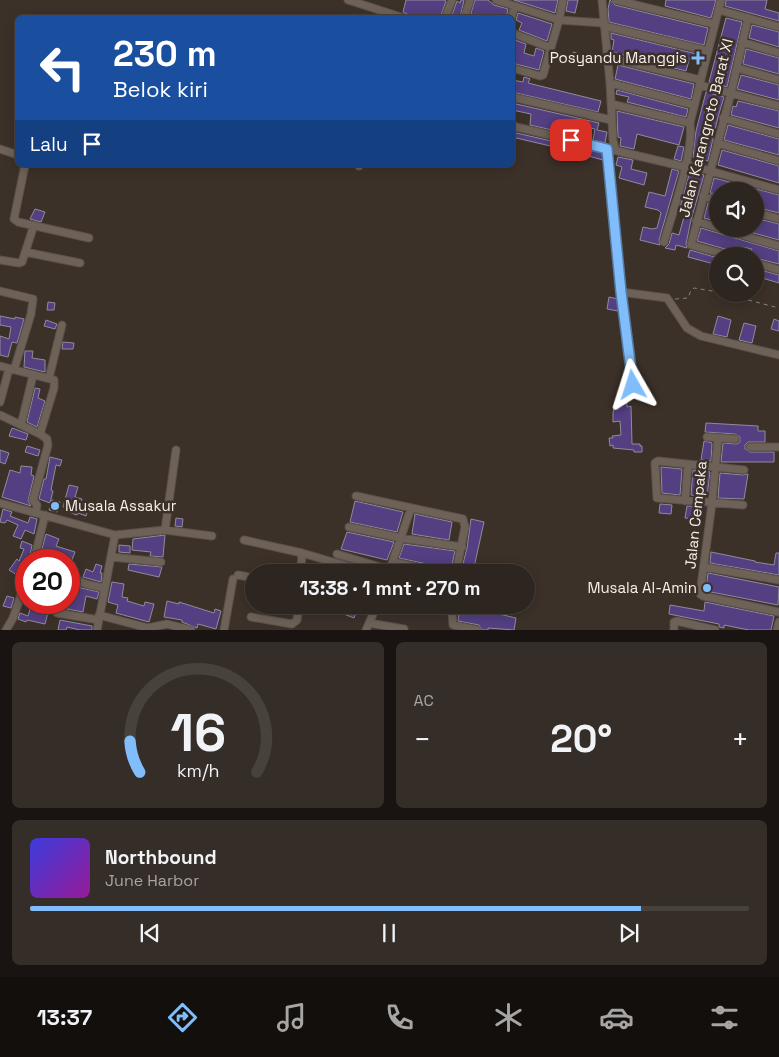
<!DOCTYPE html>
<html lang="id">
<meta charset="utf-8">
<style>
:root{--surface:#2d251f;--page:#352d28;--text:#f1f3f6;--muted:#a7a5a4;--line:#48423d;--accent:#80bdfa}
body{margin:0;font-family:"Space Grotesk",sans-serif;background:var(--page);color:var(--text);height:100vh;display:flex;flex-direction:column;font-size:19px;white-space:nowrap}
*{box-sizing:border-box;margin:0}
p{font-size:16px;color:var(--muted)}
.icon{flex:none;width:28px;height:28px;fill:none;stroke:currentColor;stroke-width:2;stroke-linecap:round;stroke-linejoin:round}
.map{position:relative;height:630px;overflow:hidden}
.drawer{display:flex;flex-direction:column;gap:12px;padding:12px;background:#191411;flex:1}
.drawer>*{flex:none}
.top-card{position:absolute;left:15px;top:15px;width:500px;height:152px;border-radius:8px;box-shadow:0 2px 12px #0003,0 0 0 1px var(--line);background:#1a4fa0;color:#fff;overflow:hidden}
.buttons{position:absolute;left:709px;top:182px;display:grid;gap:10px}
.buttons a{display:grid;place-items:center;width:55px;height:55px;border-radius:50%;background:var(--surface);box-shadow:0 2px 12px #0003,0 0 0 1px var(--line);font-size:25px}
.speed{position:absolute;left:15px;top:549px;display:flex;gap:10px;font-size:25px;font-weight:700;text-align:center}
.speed>*{display:grid;place-content:center;width:65px;height:65px;border-radius:50%;background:var(--surface);box-shadow:0 2px 12px #0003,0 0 0 1px var(--line);line-height:1}
.speed .limit{border:8px solid #d22;background:#fff;color:#111}
.pin{position:absolute;display:grid;place-items:center;width:42px;height:42px;color:#fff;margin:-21px;border-radius:10px;box-shadow:0 2px 8px #0006}
.me{position:absolute;width:55px;margin:-28px;rotate:354deg;stroke-linejoin:round;filter:drop-shadow(0 0 4px #0008)}
.turn{display:flex;align-items:center;gap:18px;height:105px;padding:0 15px;font-size:22px}
.turn .icon{width:65px;height:65px;stroke-width:2.5}
.turn b{display:block;font-size:35px;line-height:42px}
.then{display:flex;align-items:center;height:48px;padding:0 15px;background:#0003;gap:10px;font-size:19px}
.big{font-size:38px;font-weight:800;line-height:1.1}
.drawer .card{flex:1;display:flex;flex-direction:column;justify-content:center;gap:8px;min-width:0;padding:0 18px;border-radius:8px;background:var(--page)}
.drawer .dial{align-items:center;gap:0}
.dial svg{height:130px;overflow:visible;fill:none;stroke:var(--line);stroke-width:7;stroke-linecap:round;text-anchor:middle}
.dial text{fill:var(--text);stroke:none}
.song{display:flex;align-items:center;gap:15px}
.cover{width:60px;height:60px;border-radius:8px;background:linear-gradient(135deg,hsl(240 70% 55%),hsl(300 70% 35%))}
.played{height:5px;border-radius:2px;background:linear-gradient(90deg,var(--accent) 85%,var(--line) 85%)}
.keys{display:flex;justify-content:space-around;direction:ltr}
.heat{display:flex;justify-content:space-between;align-items:center;font-size:28px;direction:ltr}
.drawer .tiles{flex:1;display:grid;gap:12px;grid-template-columns:1fr 1fr}
.card:last-child{grid-column:span 2}
.trip{position:absolute;left:245px;top:564px;width:290px;height:50px;border-radius:25px;background:var(--surface);box-shadow:0 2px 12px #0003,0 0 0 1px var(--line);font-weight:800;line-height:50px;text-align:center}
.tabs{display:flex;height:80px;justify-content:space-around;align-items:center;background:#120f0c;color:var(--muted)}
.tabs .icon{width:35px;height:35px}
.tabs .current{color:var(--accent)}
.tabs b{font-size:22px;color:var(--text)}
.map>svg:first-child{display:block}
.building{fill:#533f82;stroke:#8f8c9a}
.lines{fill:none;stroke-linecap:round;stroke-linejoin:round}
.lane-casing{stroke:#5a514a;stroke-width:5.5}
.street-casing{stroke:#5a514a;stroke-width:9}
.path{stroke:#8c827b;stroke-width:1;stroke-dasharray:4 4;stroke-linecap:butt}
.lane{stroke:#6d6158;stroke-width:3}
.street{stroke:#6d6158;stroke-width:7}
.route-casing{stroke:#537ba2;stroke-width:12}
.route{stroke:#80bdfa;stroke-width:9}
.poi-dot{fill:#80bdfa;stroke:#3c3129;stroke-width:2}
.labels{text-anchor:middle;stroke-width:5;stroke-linejoin:round;paint-order:stroke}
.poi-label{font-size:15px;fill:#f7efea;stroke:#3c3129;text-anchor:end}
.street-label{font-size:15px;fill:#f7efea;stroke:#3c3129}
</style>
<div class="map">
<svg width="779" height="630" viewBox="0 0 779 630">
<rect width="100%" height="100%" fill="#3c3129"/>
<path class="building" d="M406 0H444L446 1 440 18H415L403 12Z
M461 0H464L460 18H451L457 1 460 3Z
M475 0H488L494 5 508 9 506 18H474L471 13Z
M514 0H558L555 13Z
M568 0H578L575 13 566 11Z
M610 0 615 5 708 28 704 45 609 22 608 9Z
M666 0H716L711 18 665 6Z
M726 0H767L765 9 779 13V21L725 6Z
M518 13 552 24 547 41 519 30 522 23 516 20Z
M726 18 742 22 727 87 709 82Z
M752 25 779 32V47L749 38Z
M611 33 701 55 700 60 690 57 686 71 612 52 614 40 611 39Z
M512 39 526 44 524 53 534 56 536 48 544 51 539 70 512 63Z
M746 49 779 58V74L743 64Z
M573 52 580 54 577 64 570 62Z
M618 65 694 84 691 99 615 79Z
M741 75 779 85V100L737 89Z
M524 77 530 79 528 83 601 101 598 112 512 92V80L523 82Z
M617 90 688 109 686 117 627 102 629 97 616 94Z
M706 92 724 97 718 117 708 161 693 157 696 131Z
M738 101 779 111V128L731 115 733 106 736 107Z
M512 103 599 123 597 130 607 132 605 143 593 140 595 129 582 126 578 136 530 125 531 114 512 110Z
M617 111 684 127 679 145 637 134 634 149 620 146 621 138 618 137Z
M728 125 779 139V155L724 140Z
M512 132 560 143 559 148 512 137Z
M571 146 602 153 603 160 570 151Z
M678 146 684 147 681 161 674 159Z
M722 150 779 166V183L718 165Z
M618 157 633 160 631 169 647 173 644 185 619 178 622 167 616 165Z
M672 169 679 171 659 240 660 245 640 240 643 227 652 229 657 228 661 213 658 210 645 207 649 192 665 196Z
M690 171 704 175 691 220 686 244 687 248 676 245 675 250 665 248 669 244 672 233 679 235 685 213 679 211Z
M714 178 779 195V213L755 207V191H718V195L710 193Z
M708 203 718 206V222L704 218Z
M35 209 45 212 41 222 30 219Z
M755 218 779 224V240L739 229H755Z
M701 228 779 251V264L755 258V256H750L752 249 742 247 739 256H736L732 251 697 241Z
M690 250 718 258V265L688 257Z
M764 271 779 275V283L762 278Z
M609 297 618 299V311L607 309Z
M48 302 55 303 54 310H47Z
M0 316 15 319V317L24 319 17 343 12 342 8 357 0 355V336L9 339 11 327 0 325Z
M718 316 731 320 727 337 713 334Z
M774 319 779 321V331L771 329Z
M46 320 57 324 55 329 44 326Z
M744 323 756 326 752 343 739 340Z
M63 342 74 343 73 349H62Z
M25 351H33L32 358 45 360V372L24 367Z
M35 388 40 389 38 398 45 401 37 427 27 422Z
M618 393H626L627 407 631 406 632 444H640V446H642V452H634V450L613 448V445L610 446 609 438H613L612 436 621 435 620 421 613 422V413L614 408 619 407Z
M706 423 758 426V431H765V442H748L745 445V449L750 452H774V462H721L723 443 737 444 740 442V437L735 434 705 432Z
M12 428 28 434 26 440 9 436Z
M704 441 712 443 711 461 701 460Z
M27 446 40 450 38 456 25 452Z
M0 450 9 453 5 464 0 462Z
M50 457 62 460 60 466 56 465 51 490 53 491 50 503 39 499 44 479H46Z
M21 466 32 467 31 475 34 476 28 501 31 506 2 497 10 470 20 473Z
M661 467 682 469 680 495 662 493Z
M693 470 710 472 707 497 691 495Z
M720 473 743 475 748 474 744 499 718 498Z
M69 485 78 487 75 497 82 499 80 507 88 510 86 516 78 513 77 515 71 513 72 509 63 507Z
M52 500 60 502 57 512 49 510Z
M355 501 403 512 397 532 350 522Z
M660 504 672 505 671 514 659 513Z
M687 506 698 507 697 519 685 518Z
M3 509 12 512 10 516 28 523 30 517 37 519 34 534 25 530 21 539 13 536 18 525 7 520 5 523 0 522Z
M415 514 452 522 449 540 412 534Z
M176 518 183 519 182 527 175 526Z
M471 519 484 522 473 572H461L467 548Z
M347 532 394 542 387 560 341 549Z
M46 534 59 539 56 546 75 552 72 560H39Z
M165 535 163 557 150 556 151 552 132 550 133 539Z
M22 541 32 545 29 560H26V567L23 573 20 571 17 575 9 570 17 559 19 561 24 549 20 548Z
M404 544 455 551 451 569 448 568V572H445L444 568 441 567 399 558Z
M119 545 130 546V553L119 552Z
M711 552 755 561V562L774 565 776 553H779V575L710 563Z
M96 564 102 566 100 573H102L101 582 83 577 86 569 93 572Z
M129 564 162 567 159 577 128 570Z
M396 568 417 572H395Z
M708 573 779 587 778 605 706 591Z
M112 582 124 584 122 597 128 598 127 601 144 606 145 602 154 604 149 622 116 613 118 605 108 602Z
M73 583 81 588 99 592 97 599 86 596 83 612 62 608 64 602H69V596Z
M7 596 14 598 11 608 3 606Z
M167 601 179 604V602L214 613 215 609 221 611 216 629 198 624 197 628 182 622V620L164 617Z
M32 602 50 605 45 624 27 620 26 622 18 619 20 613 28 616Z
M705 602 774 616 771 630H749L724 625V628L719 627V624L669 614 670 605 704 611Z
M321 605H352L357 609 354 618Z
M460 605 516 618 514 630 488 628V630H482L479 625 458 621Z
M60 620 92 626V630H80L67 627 66 630H58Z"/>
<g class="lines">
<defs>
<path id="lane" d="M621 293 634 381 632 387 625 390"/>
<path id="street" d="M348 0 404 18
M496 0 559 20 604 23
M602 0 610 83 613 140 615 149
M616 0 714 24
M719 10 779 27
M445 18 452 0
M469 18 465 16 470 0
M511 18 515 6
M604 26 708 51
M512 33 551 48
M742 42 779 53
M607 57 701 80
M512 68 540 76 543 75 559 20 563 0
M737 68 779 80
M610 83 694 105
M700 85 779 106
M512 97 611 120
M611 104 690 123
M723 118 779 134
M512 126 685 167
M717 143 779 161
M0 149 18 155
M607 149 621 292 667 298 687 328 701 336 779 355
M685 164 779 190
M25 165 14 219 18 222 89 238
M359 166V165
M703 196 718 201
M755 212 779 219
M696 221 718 228
M721 229 779 246
M664 242C673 210 694 154 690 123L721 0
M25 252 80 263
M731 256 691 245 731 93 748 18
M0 260 19 263 22 262 34 225
M755 263 779 270
M0 291 33 299 31 314 14 370
M0 366 54 380V388L40 434
M49 378 62 325
M0 402 9 369
M0 415 40 434 47 439 48 445 33 500 37 505 36 512
M21 425 33 375
M707 437 735 439
M718 438 712 503 700 594 703 596 779 612
M750 447H779
M356 496 463 519 465 527 456 572
M685 501 688 465
M0 503 115 535 165 530 212 536
M743 505 657 498 655 463 658 461 744 470
M349 527 401 538 462 547
M165 530 176 450
M244 540 302 553 367 572
M337 554 390 570
M112 557 161 562
M34 560 45 515
M393 562 440 572
M704 567 779 580
M69 568C76 585 87 584 104 588
M301 572 302 553
M389 572 411 508
M238 575 254 578
M360 605 374 610
M447 605 452 612 453 625 477 630
M57 613 99 620
M99 615 148 628 167 624 191 630
M251 617 292 624 297 620 299 605
M369 623 404 629
M6 630 13 618 26 581
M97 630 115 535
M224 630 233 579
M366 630 377 605
M674 630V622L677 621 715 630
M777 630 779 622"/>
</defs>
<use href="#lane" class="lane-casing"/>
<use href="#street" class="street-casing"/>
<path class="path" d="M725 294 779 308
M675 299 688 298 691 290 694 288 718 292"/>
<use href="#lane" class="lane"/>
<use href="#street" class="street"/>
</g>
<g class="lines">
<defs>
<path id="route" d="M571 140 607 149 621 292 633 385"/>
</defs>
<use href="#route" class="route-casing"/>
<use href="#route" class="route"/>
</g>
<g class="poi-dot">
<path d="M695.5 50.5h5v5h5v5h-5v5h-5v-5h-5v-5h5z"/>
<circle cx="55" cy="506" r="5"/>
<circle cx="707" cy="588" r="5"/>
</g>
<g class="labels">
<g class="poi-label">
<text x="687" y="63">Posyandu Manggis</text>
<text x="65" y="511" text-anchor="start">Musala Assakur</text>
<text x="697" y="593">Musala Al-Amin</text>
</g>
<g class="street-label">
<text transform="translate(706 128) rotate(-76)" y="5">Jalan Karangroto Barat XI</text>
<text transform="translate(696 515) rotate(-84)" y="5">Jalan Cempaka</text>
</g>
</g>
</svg>
<div class="buttons">
<a><svg class="icon" aria-label="sound" viewBox="0 0 24 24"><path d="M4 9h4l5-4v14l-5-4H4zM17 9q2 3 0 6"/></svg></a>
<a><svg class="icon" aria-label="search" viewBox="0 0 24 24"><circle cx="10" cy="10" r="6"/><path d="M15 15l6 6"/></svg></a>
</div>
<div class="speed"><div class="limit">20</div></div>
<div class="pin" style="left:571px;top:140px;background:#d93025"><svg class="icon" aria-label="arrive" viewBox="0 0 24 24"><path d="M6 21V4h12l-3 4 3 4H6"/></svg></div>
<svg class="me" style="left:633px;top:385px" viewBox="-20 -20 40 40"><path d="M0-17L14 15 0 8-14 15z" fill="#80bdfa" stroke="#fff" stroke-width="4"/></svg>
<div class="trip">13:38 · 1 mnt · 270 m</div>
<div class="top-card">
<div class="turn"><svg class="icon" aria-label="left" viewBox="0 0 24 24"><path d="M17 20v-9H6M10 6l-5 5 5 5"/></svg><div><b>230 m</b>Belok kiri</div></div>
<div class="then">Lalu<svg class="icon" aria-label="arrive" viewBox="0 0 24 24"><path d="M6 21V4h12l-3 4 3 4H6"/></svg></div>
</div>
</div>
<section class="drawer">
<div class="tiles">
<div class="card dial"><svg viewBox="0 0 100 80">
<path d="M14 69A42 42 0 1 1 86 69"/>
<path d="M14 69A42 42 0 0 1 8 50" stroke="#80bdfa"/>
<text x="50" y="56" font-size="32" font-weight="700">16</text>
<text x="50" y="72" font-size="11">km/h</text>
</svg></div>
<div class="card"><p>AC</p>
<div class="heat"><a>−</a><b class="big">20°</b><a>+</a></div>
</div>
<div class="card">
<div class="song"><i class="cover"></i><div><b>Northbound</b><p>June Harbor</p></div></div>
<div class="played"></div>
<div class="keys"><svg class="icon" aria-label="previous" viewBox="0 0 24 24"><path d="M18 5L8 12l10 7zM5 5v14"/></svg><svg class="icon" aria-label="pause" viewBox="0 0 24 24"><path d="M8 5v14M16 5v14"/></svg><svg class="icon" aria-label="next" viewBox="0 0 24 24"><path d="M6 5l10 7-10 7zM19 5v14"/></svg></div>
</div>
</div>
</section>
<nav class="tabs">
<b>13:37</b>
<svg class="icon current" aria-label="directions" viewBox="0 0 24 24"><path d="M12 3l9 9-9 9-9-9zM9 14v-3h6M13 9l2 2-2 2"/></svg>
<svg class="icon" aria-label="music" viewBox="0 0 24 24"><path d="M9 18V5l10-2v13"/><circle cx="6" cy="18" r="3"/><circle cx="16" cy="16" r="3"/></svg>
<svg class="icon" aria-label="phone" viewBox="0 0 24 24"><path d="M5 4h4l2 5-3 2q2 4 5 5l2-3 5 2v4C11 20 4 13 5 4z"/></svg>
<svg class="icon" aria-label="climate" viewBox="0 0 24 24"><path d="M12 3v18M4 7l16 10M4 17L20 7"/></svg>
<svg class="icon" aria-label="car" viewBox="0 0 24 24"><path d="M5 17H2v-5l4-1 3-4h7l3 4 3 1v5h-3M9 17h6M6 11h13"/><circle cx="7" cy="17" r="2"/><circle cx="17" cy="17" r="2"/></svg>
<svg class="icon" aria-label="filters" viewBox="0 0 24 24"><path d="M4 7h16M4 17h16"/><circle cx="9" cy="7" r="2"/><circle cx="15" cy="17" r="2"/></svg>
</nav>
